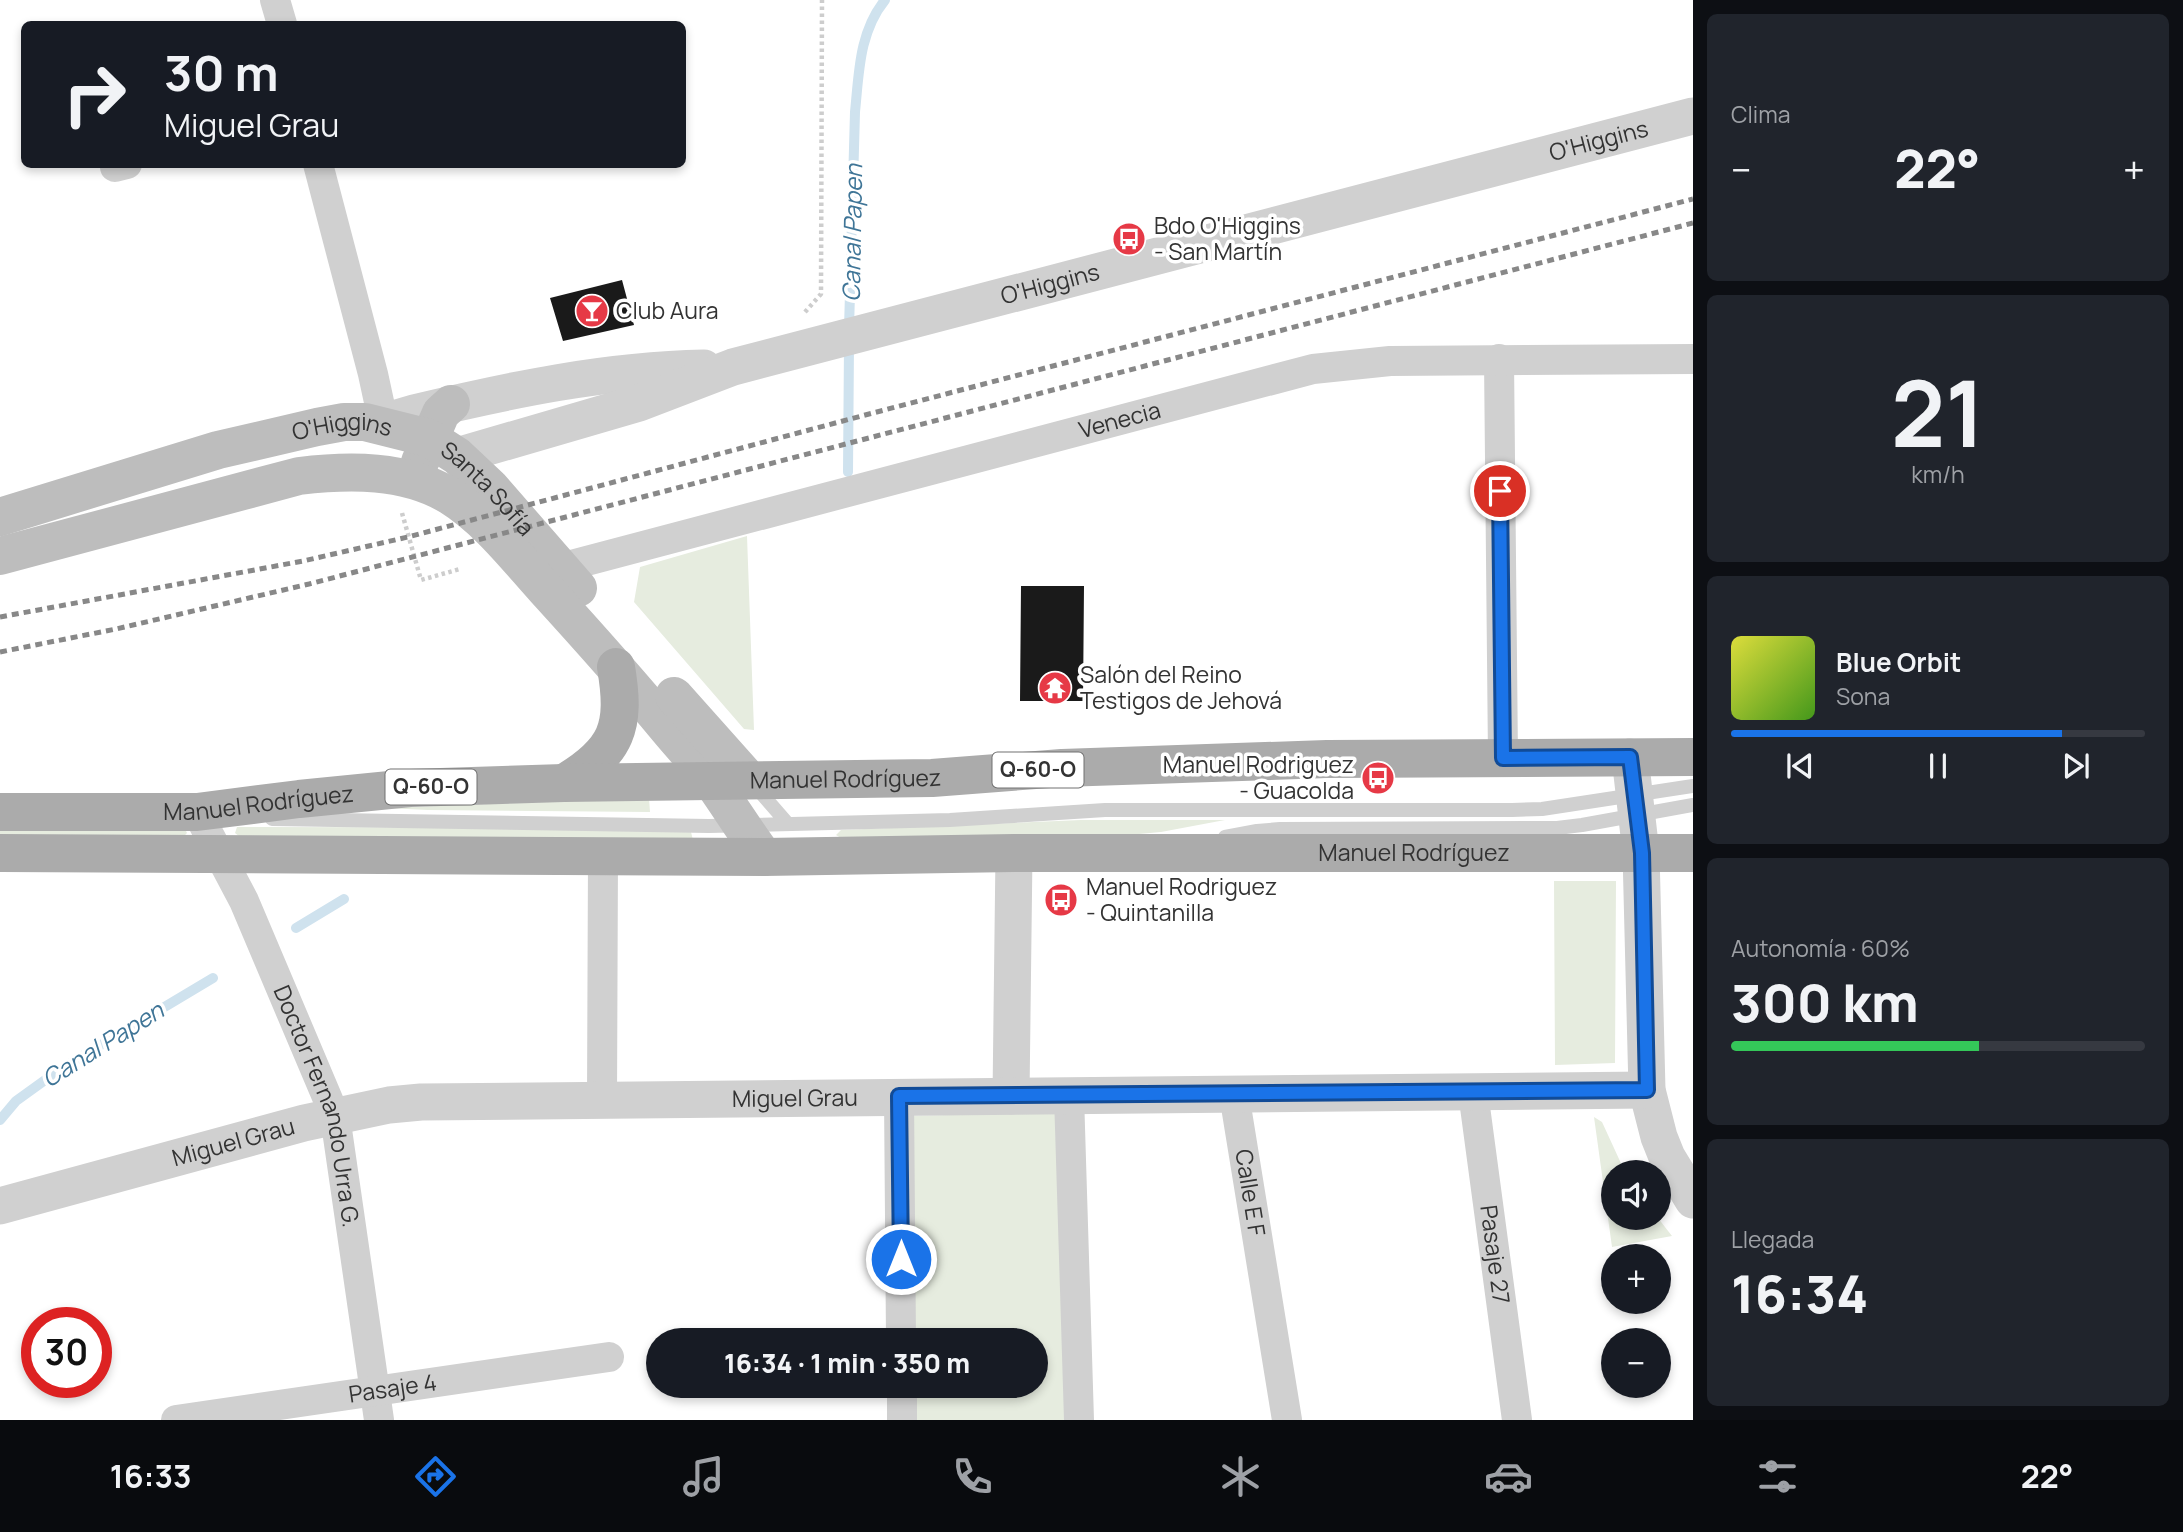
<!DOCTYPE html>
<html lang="es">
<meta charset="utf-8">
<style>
:root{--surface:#171b24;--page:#20242c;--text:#f1f3f6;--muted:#9ea1a6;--line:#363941;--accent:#1a73e8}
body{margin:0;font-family:Manrope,sans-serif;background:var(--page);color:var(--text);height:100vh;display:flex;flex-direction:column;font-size:26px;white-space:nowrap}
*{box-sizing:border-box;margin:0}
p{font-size:23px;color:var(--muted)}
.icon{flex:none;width:38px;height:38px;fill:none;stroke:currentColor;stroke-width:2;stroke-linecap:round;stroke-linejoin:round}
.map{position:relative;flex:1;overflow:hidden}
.side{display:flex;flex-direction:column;gap:14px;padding:14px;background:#0d0f14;width:490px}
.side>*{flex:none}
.banner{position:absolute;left:21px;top:21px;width:665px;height:147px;border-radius:10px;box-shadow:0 4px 10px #0003;background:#171b24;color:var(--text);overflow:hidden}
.controls{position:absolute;left:1601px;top:1160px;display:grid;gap:14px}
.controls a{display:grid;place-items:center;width:70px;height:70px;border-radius:50%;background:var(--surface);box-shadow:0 4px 10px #0003;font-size:35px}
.speed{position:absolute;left:21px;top:1307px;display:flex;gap:14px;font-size:35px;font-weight:700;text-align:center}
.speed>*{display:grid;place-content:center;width:91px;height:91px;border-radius:50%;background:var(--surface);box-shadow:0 4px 10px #0003;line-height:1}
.speed .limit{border:10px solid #d22;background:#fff;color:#111}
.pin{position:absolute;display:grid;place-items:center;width:60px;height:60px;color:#fff;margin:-30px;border:4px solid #fff;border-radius:50%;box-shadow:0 2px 7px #0007}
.me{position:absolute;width:77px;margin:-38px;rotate:0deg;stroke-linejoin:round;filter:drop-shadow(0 0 5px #0008)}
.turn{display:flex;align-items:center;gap:24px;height:147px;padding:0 28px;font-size:32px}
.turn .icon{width:91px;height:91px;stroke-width:2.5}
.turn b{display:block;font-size:49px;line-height:60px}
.big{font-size:52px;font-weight:800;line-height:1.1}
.side .card{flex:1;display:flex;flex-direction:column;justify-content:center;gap:10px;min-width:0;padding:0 24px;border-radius:10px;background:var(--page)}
.side .dial{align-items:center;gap:0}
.dial b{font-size:91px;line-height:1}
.song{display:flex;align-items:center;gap:21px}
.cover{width:84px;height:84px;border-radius:10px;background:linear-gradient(135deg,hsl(60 70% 55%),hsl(100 70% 35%))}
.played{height:7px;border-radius:4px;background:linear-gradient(90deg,var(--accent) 80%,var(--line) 80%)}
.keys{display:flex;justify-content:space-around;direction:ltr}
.heat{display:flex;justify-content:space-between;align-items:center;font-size:38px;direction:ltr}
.charge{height:10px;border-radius:5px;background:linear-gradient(90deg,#34c759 60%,var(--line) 0)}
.trip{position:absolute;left:646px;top:1328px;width:402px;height:70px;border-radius:35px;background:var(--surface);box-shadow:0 4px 10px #0003;font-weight:800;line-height:70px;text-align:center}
.menu{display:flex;height:112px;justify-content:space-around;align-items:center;background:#090b0e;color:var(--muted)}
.menu .icon{width:49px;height:49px}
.menu .on{color:var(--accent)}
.menu b{font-size:32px;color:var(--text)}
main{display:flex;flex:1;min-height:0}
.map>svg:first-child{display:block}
.green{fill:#e6ecdf}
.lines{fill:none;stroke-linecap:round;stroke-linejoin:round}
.stream{stroke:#cfe2ee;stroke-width:10}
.building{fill:#1a1a1a}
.path{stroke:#cdcdcd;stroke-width:4.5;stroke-dasharray:3.5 3.5;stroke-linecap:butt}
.service{stroke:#d0d0d0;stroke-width:14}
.minor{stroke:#d0d0d0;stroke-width:30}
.tertiary{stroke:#d0d0d0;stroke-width:37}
.secondary{stroke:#bdbdbd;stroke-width:38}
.primary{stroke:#ababab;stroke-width:38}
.rail{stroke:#888;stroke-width:5;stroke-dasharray:7 5;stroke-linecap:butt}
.route-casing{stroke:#114b97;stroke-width:18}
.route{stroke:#1a73e8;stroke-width:12}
.labels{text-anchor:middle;stroke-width:7;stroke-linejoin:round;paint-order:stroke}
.shield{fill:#fff;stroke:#707070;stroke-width:2}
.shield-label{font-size:21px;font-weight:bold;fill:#333}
.street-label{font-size:23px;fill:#333;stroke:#fff}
.poi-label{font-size:23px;fill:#333;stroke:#fff;text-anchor:start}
.water-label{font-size:24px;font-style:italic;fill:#3f7597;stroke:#fff}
</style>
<main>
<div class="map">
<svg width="1693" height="1420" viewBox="0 0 1693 1420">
<rect width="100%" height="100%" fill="#fff"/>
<path class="green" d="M747 536 754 730 744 729 634 602 640 567Z
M649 798 650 812 428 810 385 808Z
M1081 820H1225L1161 832 1117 836 841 838 836 835 841 830Z
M237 827 690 828 693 840 240 837 235 833Z
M0 828 185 829 187 833 184 836 0 838Z
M1554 881H1616L1615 1063 1555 1065Z
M1080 1112 1084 1420H912L911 1386H1036V1340H910L904 1116Z
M1594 1117 1602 1122 1625 1172H1614V1218H1658L1672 1236 1612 1247Z"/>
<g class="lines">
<path class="stream" d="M849 329 855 112C859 73 859 32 885 0
M848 472 849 344
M296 928 344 899
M0 1120 16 1101 59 1070 213 978"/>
</g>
<path class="building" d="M622 280 634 325 563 341 550 298Z
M1021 586H1084L1083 701H1020Z"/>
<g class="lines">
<path class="path" d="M805 312 821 294 822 0
M402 513 421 580 460 569"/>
<path class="service" d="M754 785 788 824
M272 819 709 826 950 820 1105 810H1512L1542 809 1693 786
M1225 837 1257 831 1280 829 1557 828 1582 825 1693 805"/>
<g class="minor">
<path d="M275 0 282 24"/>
<path d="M318 164 373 374 384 425"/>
<path d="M115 167 127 164"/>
<path d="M1499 359 1503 758"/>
<path id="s1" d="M560 568 1313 369 1390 361 1693 359"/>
<path id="s2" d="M197 812 244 901 335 1116 379 1420"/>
<path id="s3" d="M1473 1092 1517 1420"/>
<path id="s4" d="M1234 1094 1287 1420"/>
<path d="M1069 1095 1079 1420"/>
<path d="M899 1096 901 1340"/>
<path d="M602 1099 603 856"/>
<path d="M902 1386V1420"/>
<path id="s5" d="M176 1420 609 1357"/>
</g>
<g class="tertiary">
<path d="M384 425 397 418 414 413C510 390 605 370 704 368"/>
<path id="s6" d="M457 456 639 403 733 367 1693 116"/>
<path d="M1630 757 1641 853 1647 1090 1659 1137 1667 1157 1693 1200"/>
<path d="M1011 1096 1014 853"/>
<path id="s7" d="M0 1206 304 1123 389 1105 421 1102 1647 1090"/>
</g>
<g class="secondary">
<path d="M420 462 441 413 451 404"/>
<path id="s8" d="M0 517 218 450 317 427 344 422H365L429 438 457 456 490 487 578 588"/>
<path d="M0 556 299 476C349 470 405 469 450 496 487 519 516 557 545 589 587 635 628 681 668 729 683 747 699 764 713 783 730 807 746 833 764 857"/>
<path d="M674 696 749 780"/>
</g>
<g class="primary">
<path d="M564 783C618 751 626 727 616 667"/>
<path id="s9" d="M0 812H197L299 799 410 788 564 783 932 778 1062 768 1327 759 1693 757"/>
<path id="s10" d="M0 853 764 857 1014 853H1693"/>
</g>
<path class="rail" d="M0 617 303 561 408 537 869 414 1693 199
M0 652 116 629 309 584 1693 223"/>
</g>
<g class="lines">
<defs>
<path id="route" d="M901 1259 899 1096 1647 1090 1642 853 1630 757 1503 758 1500 491"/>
</defs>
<use href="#route" class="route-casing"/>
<use href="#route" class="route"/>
</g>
<defs>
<symbol id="bus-disc" viewBox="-11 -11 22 22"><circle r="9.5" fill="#e63946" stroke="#fff"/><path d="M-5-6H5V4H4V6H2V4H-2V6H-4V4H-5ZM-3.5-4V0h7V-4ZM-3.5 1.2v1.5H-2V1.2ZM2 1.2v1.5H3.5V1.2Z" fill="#fff"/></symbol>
<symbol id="bar-disc" viewBox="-11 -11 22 22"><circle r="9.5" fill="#e63946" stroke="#fff"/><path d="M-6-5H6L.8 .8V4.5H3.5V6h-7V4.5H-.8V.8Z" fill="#fff"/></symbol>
<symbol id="temple-disc" viewBox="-11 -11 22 22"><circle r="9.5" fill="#e63946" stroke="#fff"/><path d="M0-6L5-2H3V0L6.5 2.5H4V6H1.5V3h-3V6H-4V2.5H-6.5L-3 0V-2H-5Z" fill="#fff"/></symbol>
</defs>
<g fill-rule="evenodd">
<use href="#bus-disc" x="1110" y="220" width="38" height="38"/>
<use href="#bar-disc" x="573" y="292" width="38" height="38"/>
<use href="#temple-disc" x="1036" y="669" width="38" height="38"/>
<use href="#bus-disc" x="1359" y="759" width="38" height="38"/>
<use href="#bus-disc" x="1042" y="881" width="38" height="38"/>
</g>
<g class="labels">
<g class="shield">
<rect x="992.5" y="752.5" width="91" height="35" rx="5"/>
<rect x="385.5" y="769.5" width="91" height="35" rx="5"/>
</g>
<g class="shield-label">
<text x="1038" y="777">Q-60-O</text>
<text x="431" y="794">Q-60-O</text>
</g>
<g class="street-label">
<text dy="8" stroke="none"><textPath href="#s6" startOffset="1185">O'Higgins</textPath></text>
<text dy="8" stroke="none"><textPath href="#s6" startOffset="618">O'Higgins</textPath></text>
<text dy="8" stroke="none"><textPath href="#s1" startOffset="579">Venecia</textPath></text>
<text dy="8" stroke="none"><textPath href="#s8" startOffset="355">O'Higgins</textPath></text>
<text dy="8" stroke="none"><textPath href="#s8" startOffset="522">Santa Sofía</textPath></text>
<text dy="8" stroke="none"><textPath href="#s9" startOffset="847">Manuel Rodríguez</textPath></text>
<text dy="8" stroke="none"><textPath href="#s9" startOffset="259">Manuel Rodríguez</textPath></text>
<text dy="8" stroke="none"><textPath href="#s10" startOffset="1414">Manuel Rodríguez</textPath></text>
<text dy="8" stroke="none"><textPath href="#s7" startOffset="808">Miguel Grau</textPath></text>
<text dy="8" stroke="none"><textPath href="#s2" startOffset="320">Doctor Fernando Urra G.</textPath></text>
<text dy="8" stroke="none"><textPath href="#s7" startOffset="242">Miguel Grau</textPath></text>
<text dy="8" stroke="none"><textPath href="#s4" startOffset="100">Calle E F</textPath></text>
<text dy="8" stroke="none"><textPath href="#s3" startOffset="164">Pasaje 27</textPath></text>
<text dy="8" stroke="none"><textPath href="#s5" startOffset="219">Pasaje 4</textPath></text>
</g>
<g class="poi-label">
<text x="1154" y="234">Bdo O'Higgins<tspan x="1154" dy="26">- San Martín</tspan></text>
<text x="616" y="319">Club Aura</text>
<text x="1080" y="683">Salón del Reino<tspan x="1080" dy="26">Testigos de Jehová</tspan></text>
<text x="1354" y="773" text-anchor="end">Manuel Rodriguez<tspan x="1354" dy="26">- Guacolda</tspan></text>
<text x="1086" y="895">Manuel Rodriguez<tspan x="1086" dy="26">- Quintanilla</tspan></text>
</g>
<g class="water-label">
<text transform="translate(853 233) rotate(-89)" y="8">Canal Papen</text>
<text transform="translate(103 1045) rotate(-32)" y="8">Canal Papen</text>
</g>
</g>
</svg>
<div class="controls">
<a><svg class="icon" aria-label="sound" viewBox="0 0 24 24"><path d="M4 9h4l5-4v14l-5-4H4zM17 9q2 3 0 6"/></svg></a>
<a>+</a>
<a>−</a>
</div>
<div class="speed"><div class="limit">30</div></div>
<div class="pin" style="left:1500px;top:491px;background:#d93025"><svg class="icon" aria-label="arrive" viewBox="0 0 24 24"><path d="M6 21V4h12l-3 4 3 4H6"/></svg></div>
<svg class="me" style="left:901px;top:1259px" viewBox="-20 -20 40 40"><circle r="17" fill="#1a73e8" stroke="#fff" stroke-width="3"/><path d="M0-11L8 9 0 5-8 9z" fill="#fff"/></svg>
<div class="trip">16:34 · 1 min · 350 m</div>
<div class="banner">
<div class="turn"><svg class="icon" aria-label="right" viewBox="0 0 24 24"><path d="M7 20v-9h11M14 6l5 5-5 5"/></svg><div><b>30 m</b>Miguel Grau</div></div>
</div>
</div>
<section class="side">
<div class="card"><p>Clima</p>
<div class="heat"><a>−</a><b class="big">22°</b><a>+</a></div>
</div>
<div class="card dial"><b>21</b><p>km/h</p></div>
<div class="card">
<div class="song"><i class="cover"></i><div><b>Blue Orbit</b><p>Sona</p></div></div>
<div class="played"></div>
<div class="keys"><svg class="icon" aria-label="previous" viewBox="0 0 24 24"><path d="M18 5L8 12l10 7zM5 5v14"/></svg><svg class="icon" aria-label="pause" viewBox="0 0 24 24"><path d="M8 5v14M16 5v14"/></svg><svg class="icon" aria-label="next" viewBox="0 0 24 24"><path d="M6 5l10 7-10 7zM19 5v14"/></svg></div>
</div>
<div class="card"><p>Autonomía · 60%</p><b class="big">300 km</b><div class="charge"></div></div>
<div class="card"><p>Llegada</p><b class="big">16:34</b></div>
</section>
</main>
<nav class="menu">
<b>16:33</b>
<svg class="icon on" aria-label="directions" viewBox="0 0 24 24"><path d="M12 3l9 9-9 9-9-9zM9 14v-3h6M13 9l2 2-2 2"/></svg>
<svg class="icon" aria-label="music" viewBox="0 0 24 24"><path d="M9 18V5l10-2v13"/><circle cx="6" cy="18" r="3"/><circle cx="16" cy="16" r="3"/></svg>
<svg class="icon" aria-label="phone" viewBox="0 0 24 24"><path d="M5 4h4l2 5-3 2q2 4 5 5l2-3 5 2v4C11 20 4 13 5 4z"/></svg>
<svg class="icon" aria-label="climate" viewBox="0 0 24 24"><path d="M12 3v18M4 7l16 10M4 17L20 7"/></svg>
<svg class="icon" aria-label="car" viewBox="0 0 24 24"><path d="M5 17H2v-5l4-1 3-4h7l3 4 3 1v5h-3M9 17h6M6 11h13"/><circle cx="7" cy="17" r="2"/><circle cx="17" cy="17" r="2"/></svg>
<svg class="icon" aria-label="filters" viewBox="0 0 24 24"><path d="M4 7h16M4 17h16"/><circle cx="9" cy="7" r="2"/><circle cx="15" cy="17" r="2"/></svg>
<b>22°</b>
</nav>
